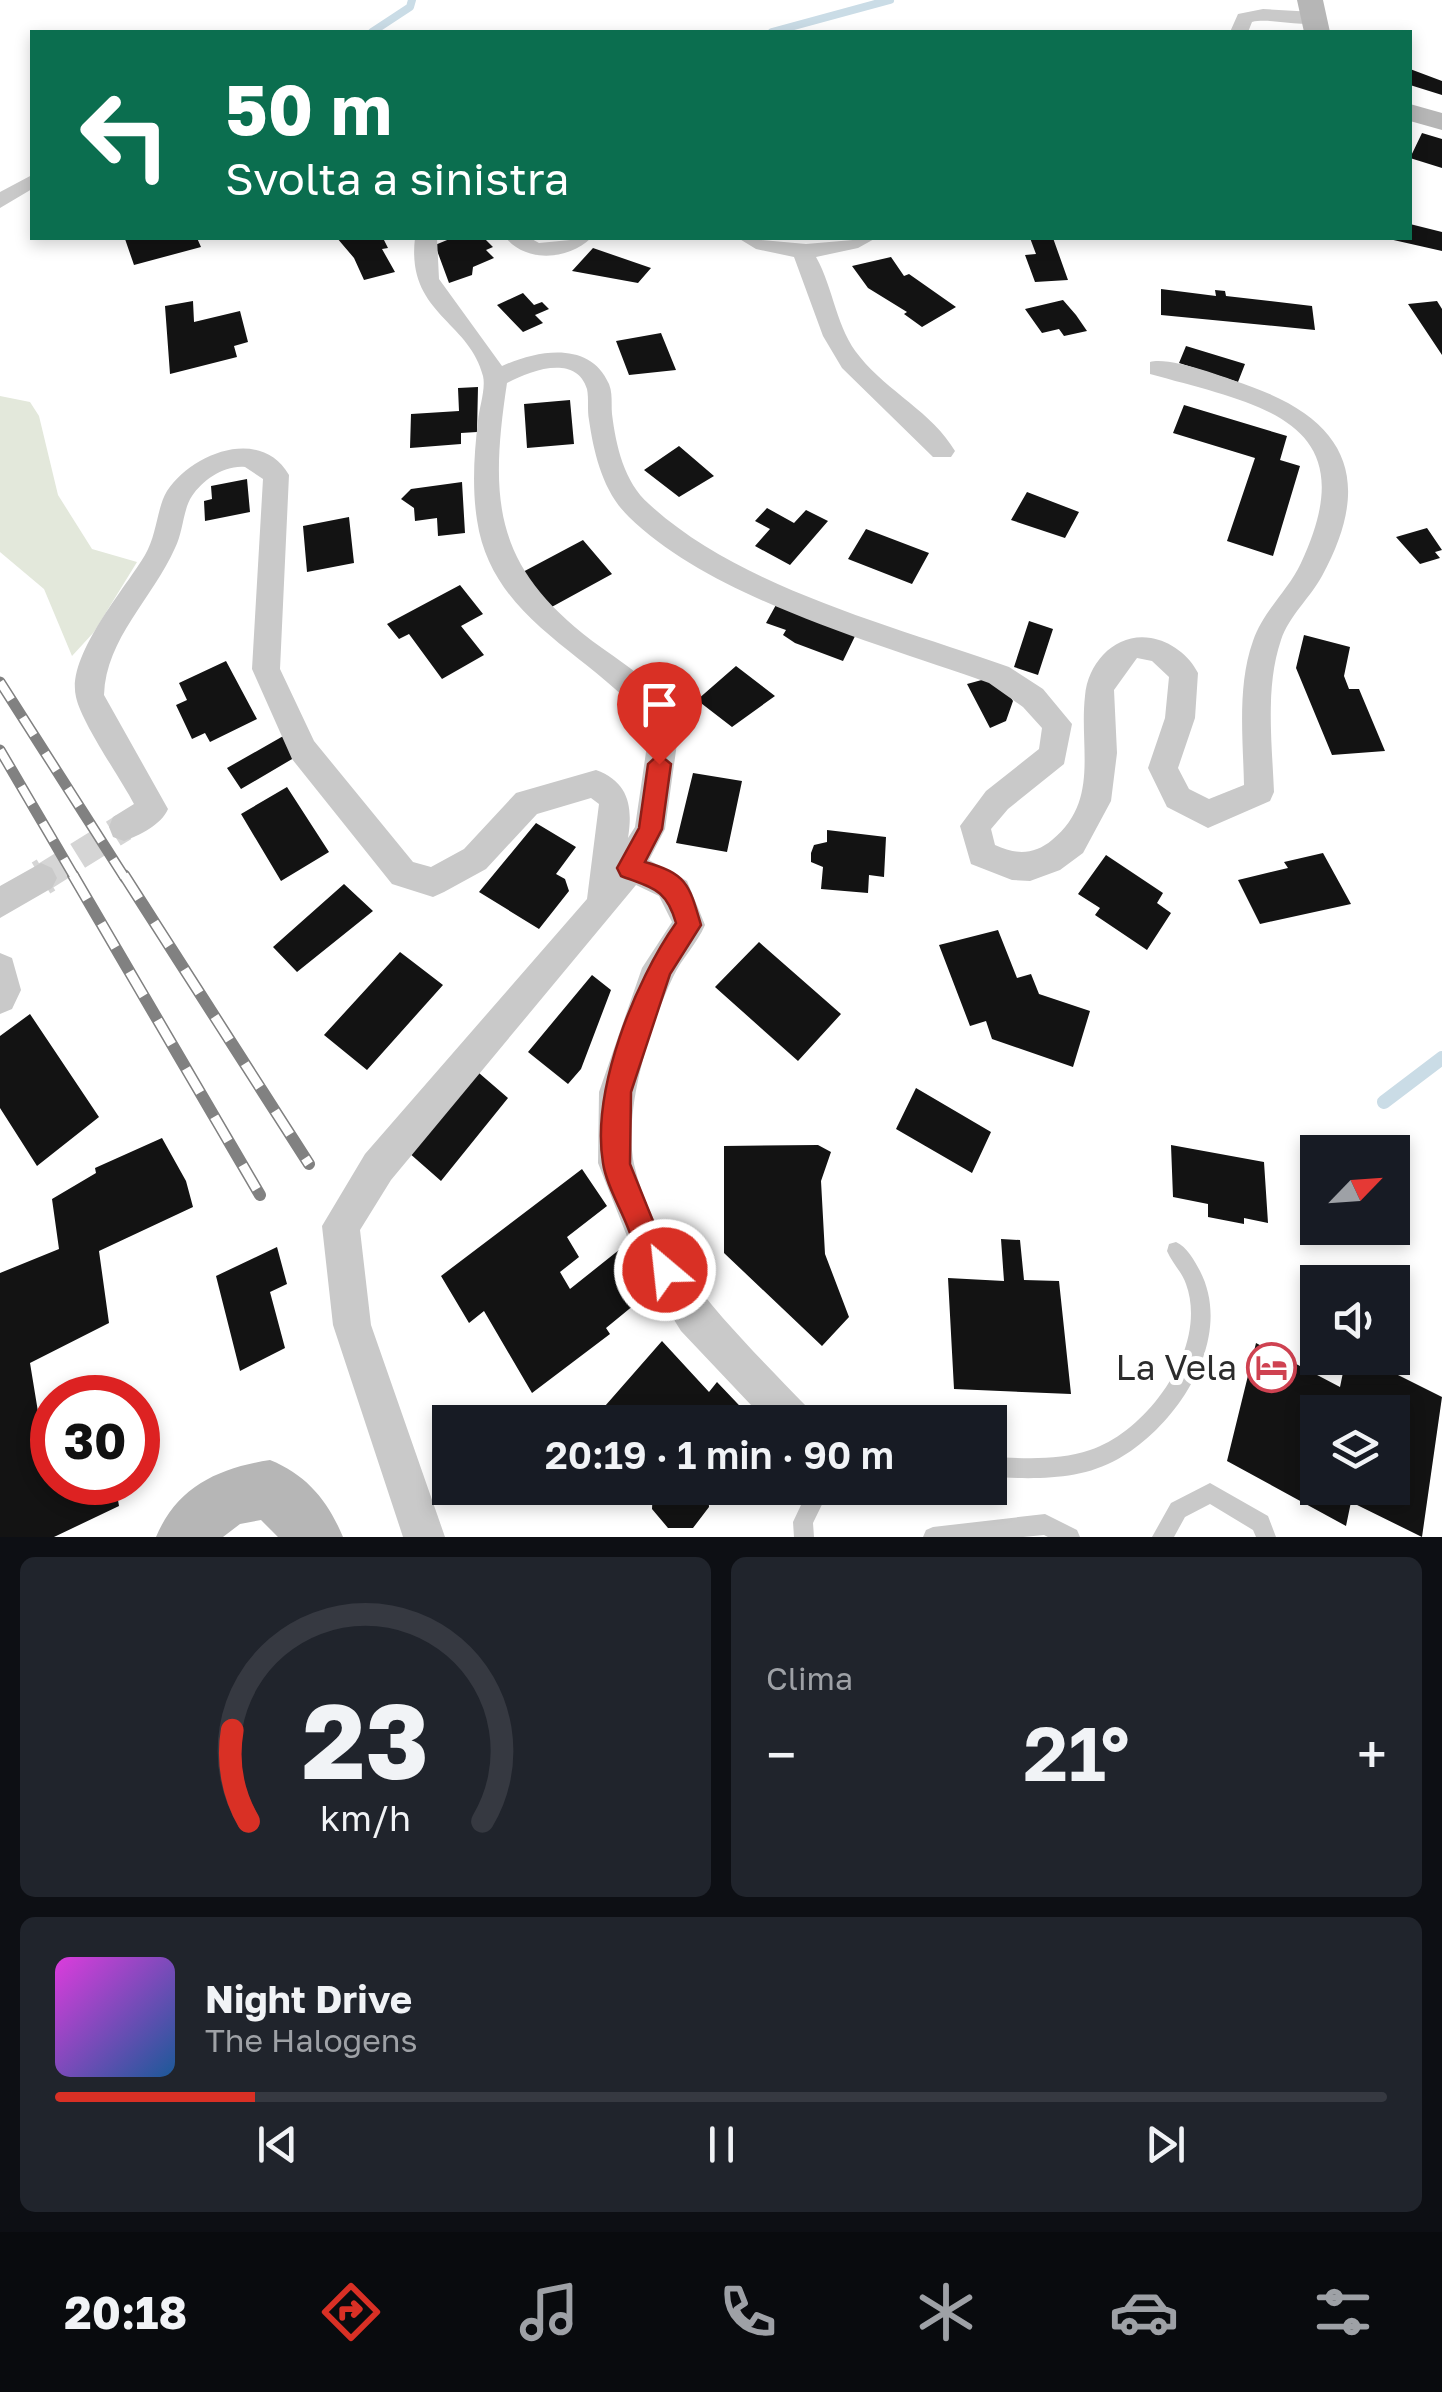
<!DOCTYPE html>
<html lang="it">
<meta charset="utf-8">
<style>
:root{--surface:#171b24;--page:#20242c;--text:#f1f3f6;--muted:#9ea1a6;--line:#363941;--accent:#d93025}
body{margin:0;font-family:"Golos Text",sans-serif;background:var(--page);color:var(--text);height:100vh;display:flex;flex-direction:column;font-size:38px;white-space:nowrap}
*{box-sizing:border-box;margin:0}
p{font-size:32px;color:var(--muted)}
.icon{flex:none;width:55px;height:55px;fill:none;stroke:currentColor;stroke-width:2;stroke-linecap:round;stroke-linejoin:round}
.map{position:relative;height:1537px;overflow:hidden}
.side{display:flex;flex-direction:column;gap:20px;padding:20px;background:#0d0f14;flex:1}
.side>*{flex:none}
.hud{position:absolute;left:30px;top:30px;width:1382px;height:210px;border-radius:0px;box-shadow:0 5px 15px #0003;background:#0b6e4f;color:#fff;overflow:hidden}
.needle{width:65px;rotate:65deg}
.tools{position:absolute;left:1300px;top:1135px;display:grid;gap:20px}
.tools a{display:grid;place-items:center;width:110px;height:110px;border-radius:0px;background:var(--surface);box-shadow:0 5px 15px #0003;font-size:50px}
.speed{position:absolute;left:30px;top:1375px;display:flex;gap:20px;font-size:50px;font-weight:700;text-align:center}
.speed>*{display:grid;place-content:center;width:130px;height:130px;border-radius:50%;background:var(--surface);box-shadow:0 5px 15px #0003;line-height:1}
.speed .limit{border:15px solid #d22;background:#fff;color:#111}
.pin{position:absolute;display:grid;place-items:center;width:85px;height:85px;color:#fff;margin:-102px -42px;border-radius:50% 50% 50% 0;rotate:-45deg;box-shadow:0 0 10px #0007}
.pin .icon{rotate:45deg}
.me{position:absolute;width:110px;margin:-55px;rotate:332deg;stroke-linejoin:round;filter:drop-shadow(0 0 8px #0008)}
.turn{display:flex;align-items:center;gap:35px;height:210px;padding:0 30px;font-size:45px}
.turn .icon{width:130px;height:130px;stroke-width:2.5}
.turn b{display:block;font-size:70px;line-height:85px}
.big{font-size:75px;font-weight:600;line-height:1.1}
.side .card{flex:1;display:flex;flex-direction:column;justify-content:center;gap:15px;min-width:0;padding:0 35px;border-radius:15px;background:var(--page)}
.side .dial{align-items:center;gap:0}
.dial svg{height:260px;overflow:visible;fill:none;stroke:var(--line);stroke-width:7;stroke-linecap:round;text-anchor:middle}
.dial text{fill:var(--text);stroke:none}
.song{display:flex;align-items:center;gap:30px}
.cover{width:120px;height:120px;border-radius:15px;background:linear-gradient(135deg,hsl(300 70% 55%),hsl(210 70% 35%))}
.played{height:10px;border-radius:5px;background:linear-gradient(90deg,var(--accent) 15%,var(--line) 15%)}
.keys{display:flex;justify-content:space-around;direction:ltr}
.heat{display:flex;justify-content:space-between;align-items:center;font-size:55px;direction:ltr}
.side .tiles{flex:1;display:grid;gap:20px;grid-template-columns:1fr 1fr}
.card:last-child{grid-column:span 2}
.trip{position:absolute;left:432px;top:1405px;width:575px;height:100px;border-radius:0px;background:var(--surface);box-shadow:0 5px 15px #0003;font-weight:600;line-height:100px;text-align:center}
.dock{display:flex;height:160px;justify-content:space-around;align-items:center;background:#090b0e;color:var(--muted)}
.dock .icon{width:70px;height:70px}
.dock .current{color:var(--accent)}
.dock b{font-size:45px;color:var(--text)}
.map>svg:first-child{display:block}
.green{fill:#e3e8db}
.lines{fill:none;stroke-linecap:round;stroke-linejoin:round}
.stream-far1{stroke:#cadce6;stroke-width:8}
.stream{stroke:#cadce6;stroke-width:14}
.building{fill:#131313;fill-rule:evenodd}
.street-tunnel-far1{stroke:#d5d5d5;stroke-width:28;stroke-dasharray:28 14;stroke-linecap:butt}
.street-tunnel{stroke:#d5d5d5;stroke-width:36;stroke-dasharray:36 19;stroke-linecap:butt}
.lane{fill:#c9c9c9;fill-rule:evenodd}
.street{fill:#c9c9c9;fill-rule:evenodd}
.secondary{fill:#b6b6b6;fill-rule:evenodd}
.rail-far1-casing{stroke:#818181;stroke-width:11}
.rail-casing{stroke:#818181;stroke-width:12}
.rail-far1{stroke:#fff;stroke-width:8;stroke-dasharray:21;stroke-linecap:butt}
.rail{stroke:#fff;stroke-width:9;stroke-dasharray:28;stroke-linecap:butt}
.route{fill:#d93025;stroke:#8d1f18;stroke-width:2.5}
.labels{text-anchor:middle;stroke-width:10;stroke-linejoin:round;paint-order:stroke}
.near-poi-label{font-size:35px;fill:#2c2c2c;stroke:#fff;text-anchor:end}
</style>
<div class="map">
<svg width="1442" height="1537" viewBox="0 0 1442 1537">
<rect width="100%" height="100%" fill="#fff"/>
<path class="green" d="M0 396 30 402 39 416 58 495 92 549 137 562 94 632 72 656 44 589 0 552Z"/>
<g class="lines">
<path class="stream-far1" d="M372 32 410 7 412 0
M772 32 890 0"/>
<path class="stream" d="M1384 1102 1442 1058"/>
</g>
<path class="building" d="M1410 69 1442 81V95L1410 85Z
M1422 133 1442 139V168L1410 158Z
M1410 224 1442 232V251L1389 239 1410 238Z
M197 238 201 247 134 265 125 239Z
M337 238H383L388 248 382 249 395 272 364 280 354 258Z
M452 238H484L493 247 486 250 494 258 473 267 472 275 449 283 435 245Z
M1030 238H1053L1068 280 1035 282 1025 255 1036 254Z
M593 248 651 268 638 283 572 271Z
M891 257 904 276 909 274 956 307 922 327 904 314 907 312 868 288 852 266Z
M1161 289 1216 296 1215 290 1225 291 1226 296 1312 306 1315 330 1161 315Z
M523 293 534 305 542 302 549 309 535 315 543 323 523 332 497 305Z
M1063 300 1076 315 1087 331 1064 336 1059 329 1042 333 1025 309Z
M193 301 194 322 240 311 248 342 234 346 237 357 170 374 165 306Z
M1437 301 1442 309V355L1408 304Z
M661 333 676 370 629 375 616 341Z
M1186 346 1245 364 1238 382 1179 363Z
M478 387 477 432 461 433V444L410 448 411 414 459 411 458 388Z
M570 400 574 444 527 448 524 404Z
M1184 405 1287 436 1280 460 1300 466 1273 556 1227 541 1255 458 1173 433Z
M679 446 714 476 679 497 644 470Z
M247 479 250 512 205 521 204 501 212 499 211 486Z
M462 482 465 533 438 536 437 518 415 521 414 508 401 499 411 489Z
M1027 492 1079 512 1065 538 1011 520Z
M767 508 794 523 806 510 828 521 790 565 755 546 770 529 755 521Z
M349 517 354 563 307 572 303 526Z
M1427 528 1442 550 1435 552 1440 558 1420 564 1396 537Z
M866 529 929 553 912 584 848 559Z
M583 540 612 574 548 609 519 574Z
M460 585 483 614 461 626 484 655 442 679 409 634 399 639 387 624Z
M777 603 857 632 843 661 795 643 783 635 786 630 766 623Z
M1029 621 1053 629 1038 675 1014 667Z
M1304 635 1350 647 1344 676 1349 689H1359L1385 751 1332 755 1296 668Z
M226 661 257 719 210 742 205 733 192 739 176 705 187 700 179 683Z
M736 666 775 696 732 727 697 700Z
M989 678 1004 686 1013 701 1006 721 990 728 967 684Z
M285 735 299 755 241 789 227 768Z
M693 773 742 781 727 852 676 843Z
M287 787 329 852 281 881 241 814Z
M536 823 576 847 556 874 565 879 569 891 539 929 479 892Z
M827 830 886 837 884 877 869 875 868 893 821 889 823 867 811 862V853L814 845 827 842Z
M1323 853 1351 904 1260 924 1238 880 1288 868 1284 862Z
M1106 855 1163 893 1157 903 1171 913 1147 950 1095 915 1100 908 1078 894Z
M344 884 373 911 297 972 273 947Z
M998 930 1017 978 1031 974 1039 994 1090 1011 1073 1067 992 1039 986 1021 970 1026 939 945Z
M759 942 841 1014 798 1061 715 987Z
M400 952 443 985 367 1070 324 1035Z
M592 975 611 990 581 1069 568 1084 528 1052Z
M30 1014 99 1117 37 1166 0 1108V1036Z
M479 1073 508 1098 441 1181 408 1152Z
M916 1088 991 1132 972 1173 896 1129Z
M162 1138 186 1181 193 1207 99 1251 109 1323 30 1363 40 1424 52 1418V1482H115L119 1506 54 1537H0V1273L59 1249 52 1199 96 1173 95 1168Z
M818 1145 831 1152 821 1181 825 1254 849 1317 822 1346 724 1253V1146Z
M1171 1145 1264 1162 1268 1223 1244 1218V1224L1208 1217V1204L1173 1197Z
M582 1169 607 1206 567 1237 579 1257 560 1272 570 1289 634 1238 662 1282 606 1328 610 1334 532 1393 484 1311 469 1323 441 1276Z
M1001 1239 1020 1240 1024 1280 1059 1281 1071 1394 954 1389 948 1278 1004 1281Z
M277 1247 287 1284 270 1292 285 1348 240 1371 216 1276Z
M662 1341 709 1392 717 1382 755 1422H591Z
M1256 1343 1340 1387 1346 1358H1364L1442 1397 1422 1537 1351 1502 1346 1526 1227 1461ZM1318 1412H1392V1488H1318Z
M653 1488H708L709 1507 693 1528H668L652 1509Z"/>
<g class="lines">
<path class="street-tunnel-far1" d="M42 878 124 827"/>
<path class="street-tunnel" d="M41 878 46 875"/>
<path class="lane" d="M1176 1242C1187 1247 1194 1260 1200 1271 1235 1339 1177 1426 1118 1459 1079 1481 1034 1479 990 1477V1457C1023 1458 1058 1461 1090 1450 1148 1431 1209 1347 1186 1284 1182 1272 1172 1263 1167 1251L1169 1244Z
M1210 1483 1268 1516 1276 1537H1256L1253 1530 1210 1504 1185 1517 1174 1537H1152L1171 1503Z
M809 1488H830L813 1523 814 1537H794L793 1522Z
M1045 1514 1077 1530 1080 1537H1048L1044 1535 1023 1537H923L926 1530 933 1527Z"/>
<path class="street" d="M1263 9 1314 12 1323 18C1305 31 1274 17 1252 22L1248 32H1230L1238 14Z
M32 175V189L0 208V192Z
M415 238H437L439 279 502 366C537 350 590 340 609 384 613 394 611 404 612 414 616 446 624 482 649 504 740 588 894 626 1009 667L1043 689 1072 724 1064 764 1008 809 991 829 995 845C1016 855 1034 855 1052 840 1100 801 1079 748 1085 696 1088 661 1117 632 1151 638 1170 641 1189 655 1198 673L1195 718 1178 768 1189 789 1209 799 1244 785C1243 738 1237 686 1253 641 1263 611 1288 591 1301 563 1368 420 1261 405 1150 374V362C1170 356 1230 379 1252 387 1351 423 1372 484 1322 576 1310 598 1289 616 1281 640 1265 687 1272 743 1274 792L1270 801 1208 828 1167 807 1148 768 1165 718 1169 677 1152 661 1137 658 1114 690 1117 753 1111 801 1083 853 1060 870 1030 881 1012 880 971 864 960 826 986 791 1039 749 1042 728 1023 707 989 683C879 644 713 599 629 517 603 492 594 454 589 420 587 410 589 399 587 389 576 353 529 371 507 383 488 508 496 571 602 648 630 668 664 690 680 722L665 829 649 860 687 881 705 925C697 944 681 959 673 977 650 1025 623 1111 634 1164 654 1257 743 1340 806 1406L812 1420 767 1422 681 1331 636 1259 598 1163 599 1092 642 968 672 922 659 896 636 885 391 1180 360 1230 371 1325 445 1537H403L333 1325 322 1226 365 1154 587 899 599 804 591 798 537 814 486 869 444 892 433 897 392 884 292 759 252 669 263 479 245 467C224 465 203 480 192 496 183 509 183 533 175 548 153 598 106 638 104 695L168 809C161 825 140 835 124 841L113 837 109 827 113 817 134 804C120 777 82 724 76 697 66 656 125 589 145 555 157 535 157 507 167 491 192 453 261 426 289 475L280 669 314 741 413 862 431 867 464 849 516 793 596 770C629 782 633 807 628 838L635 827 650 725C593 653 492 622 477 520 472 488 474 454 478 421 479 408 486 389 483 376 469 320 406 314 415 238Z
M506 238H530L539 243 591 238C569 260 526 263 506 238Z
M738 238 806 244 876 238 858 248 816 257C834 289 836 329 860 357 888 392 932 412 955 451L951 457H933L842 368 823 336 794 257 756 249Z
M41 863 52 868 57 878 52 888 0 918V886Z
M0 953 12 958 21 990 12 1009 0 1014Z"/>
<path class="secondary" d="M1297 0H1323L1330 32H1304Z
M1410 104 1442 113V130L1410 121Z
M270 1460C307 1475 328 1501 343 1537H278L261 1520 240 1524 223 1537H156C177 1487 218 1468 270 1460Z"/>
<defs>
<path id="rail-far1" d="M0 682 125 878
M0 750 75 878"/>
<path id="rail" d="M73 875 260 1195
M124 875 309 1164"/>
</defs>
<use href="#rail-far1" class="rail-far1-casing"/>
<use href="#rail" class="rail-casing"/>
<use href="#rail-far1" class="rail-far1"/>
<use href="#rail" class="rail"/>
</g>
<path class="route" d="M659 754 671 764 662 829 645 862C687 874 689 884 701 925L670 974 631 1092 630 1164 659 1236 679 1270 675 1280 665 1284C644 1275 636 1248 628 1228 620 1207 606 1184 603 1163 591 1090 635 981 676 923 666 888 652 888 621 876L617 868 639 828 648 764Z"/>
<defs>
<symbol id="hotel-ring" viewBox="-11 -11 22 22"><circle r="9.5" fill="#fff" stroke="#cf4251" stroke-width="1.5"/><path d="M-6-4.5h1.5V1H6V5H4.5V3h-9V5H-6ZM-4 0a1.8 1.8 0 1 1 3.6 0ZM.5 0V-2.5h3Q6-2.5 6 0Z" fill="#cf4251"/></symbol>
</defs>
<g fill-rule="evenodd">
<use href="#hotel-ring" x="1244" y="1340" width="55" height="55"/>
</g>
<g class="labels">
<g class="near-poi-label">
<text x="1237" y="1380">La Vela</text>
</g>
</g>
</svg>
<div class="tools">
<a><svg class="needle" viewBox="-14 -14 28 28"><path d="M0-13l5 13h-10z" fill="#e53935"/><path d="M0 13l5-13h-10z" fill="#9ea1a6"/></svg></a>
<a><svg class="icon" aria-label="sound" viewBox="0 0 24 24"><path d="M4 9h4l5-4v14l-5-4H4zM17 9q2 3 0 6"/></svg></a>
<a><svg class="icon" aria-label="layers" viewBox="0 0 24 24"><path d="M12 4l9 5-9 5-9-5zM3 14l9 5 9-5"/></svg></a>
</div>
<div class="speed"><div class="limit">30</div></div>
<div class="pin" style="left:659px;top:764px;background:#d93025"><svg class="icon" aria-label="arrive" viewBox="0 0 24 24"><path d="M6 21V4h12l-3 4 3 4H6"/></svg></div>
<svg class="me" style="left:665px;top:1270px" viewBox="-20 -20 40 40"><circle r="17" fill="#d93025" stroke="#fff" stroke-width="3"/><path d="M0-11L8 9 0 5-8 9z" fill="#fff"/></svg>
<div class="trip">20:19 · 1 min · 90 m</div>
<div class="hud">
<div class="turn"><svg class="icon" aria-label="left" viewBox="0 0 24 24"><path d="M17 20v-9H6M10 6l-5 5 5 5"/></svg><div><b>50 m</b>Svolta a sinistra</div></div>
</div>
</div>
<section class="side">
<div class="tiles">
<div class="card dial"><svg viewBox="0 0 100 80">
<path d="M14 69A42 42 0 1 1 86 69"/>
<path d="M14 69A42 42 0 0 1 9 41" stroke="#d93025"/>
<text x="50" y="56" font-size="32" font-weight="700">23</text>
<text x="50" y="72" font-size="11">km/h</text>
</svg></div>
<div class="card"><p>Clima</p>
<div class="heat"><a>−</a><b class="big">21°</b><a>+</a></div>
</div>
<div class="card">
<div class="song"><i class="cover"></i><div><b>Night Drive</b><p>The Halogens</p></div></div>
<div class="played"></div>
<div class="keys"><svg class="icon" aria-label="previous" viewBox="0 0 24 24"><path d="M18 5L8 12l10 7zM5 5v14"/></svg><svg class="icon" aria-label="pause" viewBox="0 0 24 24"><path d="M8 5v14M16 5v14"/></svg><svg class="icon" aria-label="next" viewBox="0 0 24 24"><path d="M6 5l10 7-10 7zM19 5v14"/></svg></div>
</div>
</div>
</section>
<nav class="dock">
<b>20:18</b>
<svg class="icon current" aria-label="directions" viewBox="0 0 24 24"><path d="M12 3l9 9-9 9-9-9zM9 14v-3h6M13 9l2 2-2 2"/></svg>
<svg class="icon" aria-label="music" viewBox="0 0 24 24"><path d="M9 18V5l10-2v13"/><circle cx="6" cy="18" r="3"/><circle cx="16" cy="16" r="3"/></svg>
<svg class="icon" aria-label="phone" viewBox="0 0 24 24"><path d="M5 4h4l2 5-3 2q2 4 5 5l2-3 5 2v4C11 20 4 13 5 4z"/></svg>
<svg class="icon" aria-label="climate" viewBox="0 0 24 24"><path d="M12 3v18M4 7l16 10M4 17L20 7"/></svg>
<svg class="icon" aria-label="car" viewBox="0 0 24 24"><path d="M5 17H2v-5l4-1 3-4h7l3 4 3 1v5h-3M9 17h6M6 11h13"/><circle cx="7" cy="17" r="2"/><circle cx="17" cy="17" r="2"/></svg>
<svg class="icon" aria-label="filters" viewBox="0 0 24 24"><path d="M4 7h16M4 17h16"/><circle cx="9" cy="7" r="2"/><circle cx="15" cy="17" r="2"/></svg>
</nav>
